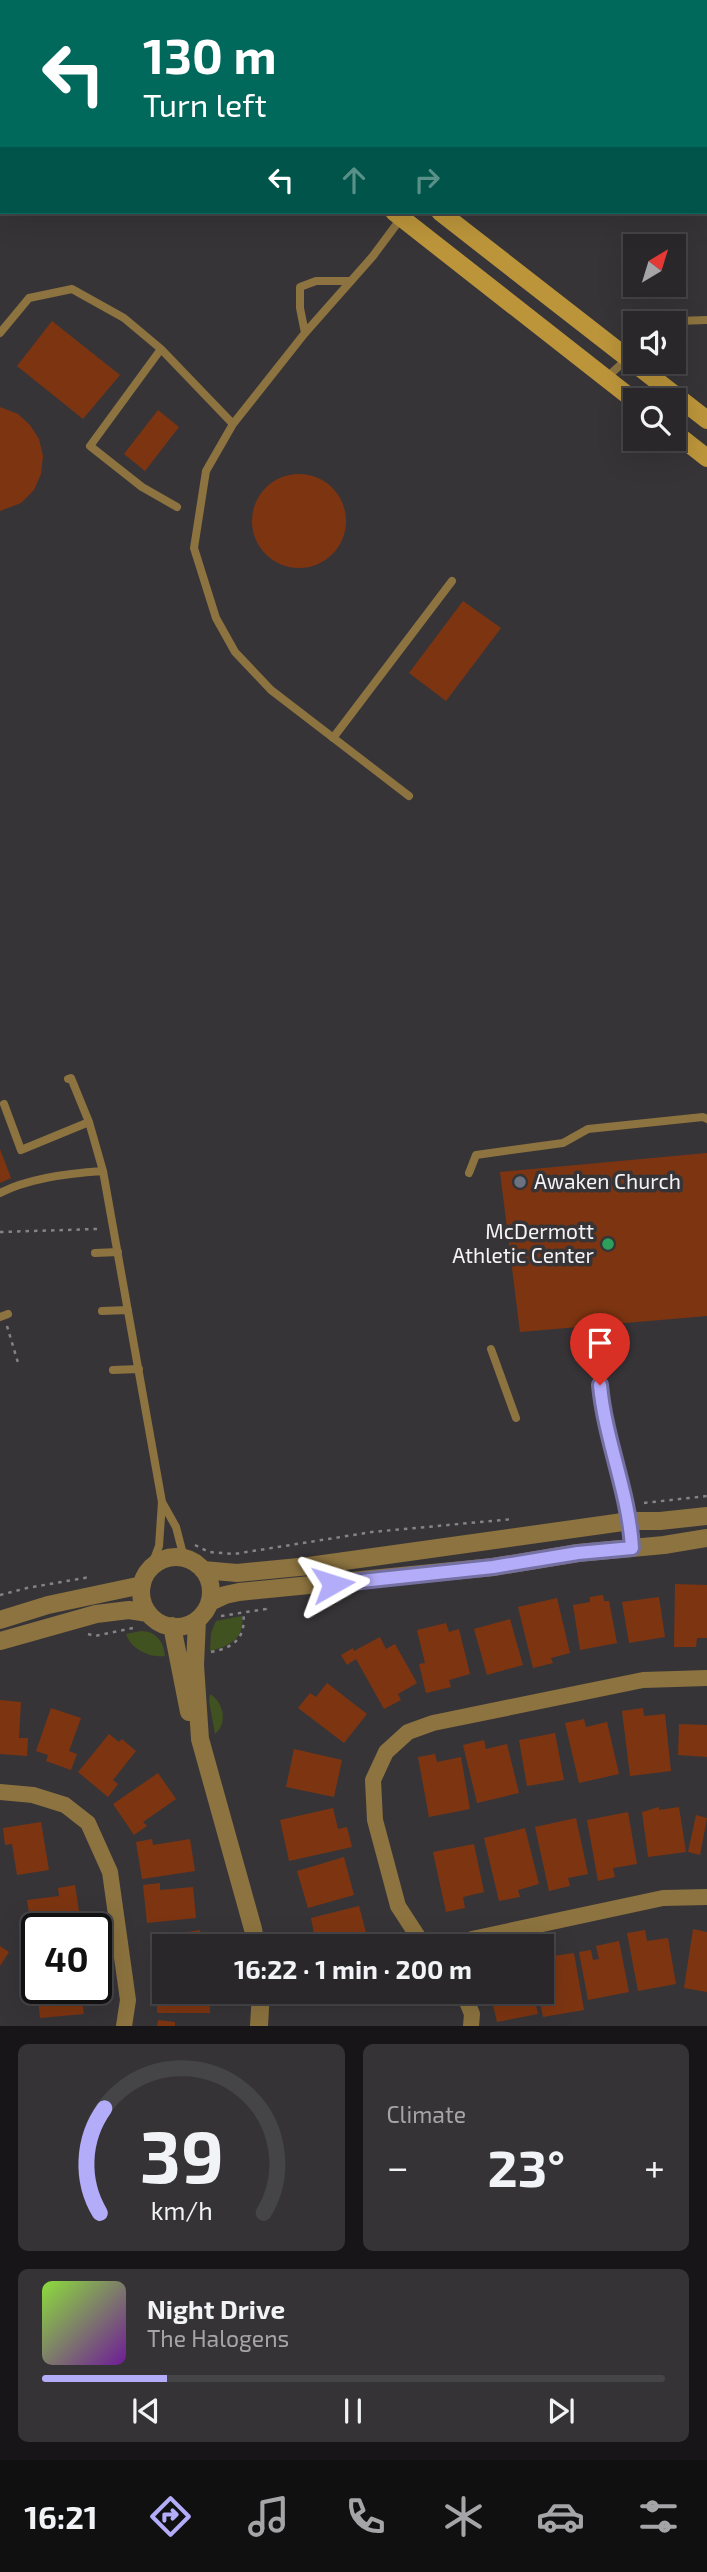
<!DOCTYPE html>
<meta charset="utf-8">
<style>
:root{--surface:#29272a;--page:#353336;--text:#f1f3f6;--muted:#a5a5a8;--line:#454447;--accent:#b3acf9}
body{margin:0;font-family:"Exo 2",sans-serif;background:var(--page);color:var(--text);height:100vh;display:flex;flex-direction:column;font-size:26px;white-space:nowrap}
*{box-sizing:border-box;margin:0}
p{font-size:23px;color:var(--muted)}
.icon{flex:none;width:38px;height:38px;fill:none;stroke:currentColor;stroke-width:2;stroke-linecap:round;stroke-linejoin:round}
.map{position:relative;height:2026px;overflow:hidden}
.drawer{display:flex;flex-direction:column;gap:18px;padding:18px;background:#171517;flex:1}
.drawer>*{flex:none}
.top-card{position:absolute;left:0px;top:0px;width:707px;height:214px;box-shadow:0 7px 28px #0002,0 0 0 2px var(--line);background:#00695c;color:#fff;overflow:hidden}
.needle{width:46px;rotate:38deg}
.controls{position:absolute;left:623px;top:234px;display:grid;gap:14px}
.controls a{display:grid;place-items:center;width:63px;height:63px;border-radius:0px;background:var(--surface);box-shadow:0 7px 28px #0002,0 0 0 2px var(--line);font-size:35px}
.speed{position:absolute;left:21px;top:1913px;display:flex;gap:14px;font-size:35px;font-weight:700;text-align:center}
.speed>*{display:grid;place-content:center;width:91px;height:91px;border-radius:50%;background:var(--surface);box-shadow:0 7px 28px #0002,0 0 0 2px var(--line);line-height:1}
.speed .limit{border:4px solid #111;border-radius:10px;background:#fff;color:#111}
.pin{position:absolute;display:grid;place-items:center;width:60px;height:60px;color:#fff;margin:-72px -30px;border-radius:50% 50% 50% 0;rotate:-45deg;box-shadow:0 0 7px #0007}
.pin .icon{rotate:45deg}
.me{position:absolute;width:77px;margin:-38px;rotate:84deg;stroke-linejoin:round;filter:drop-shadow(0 0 5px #0008)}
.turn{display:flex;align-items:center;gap:24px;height:147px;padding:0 28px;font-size:32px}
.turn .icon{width:91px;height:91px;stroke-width:2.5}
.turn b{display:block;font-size:49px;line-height:60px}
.lanes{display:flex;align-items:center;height:66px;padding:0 28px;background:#0003;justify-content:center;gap:35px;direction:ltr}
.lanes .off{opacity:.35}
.big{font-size:52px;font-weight:700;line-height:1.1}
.drawer .widget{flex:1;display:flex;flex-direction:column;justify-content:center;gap:10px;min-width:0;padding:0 24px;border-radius:10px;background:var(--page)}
.drawer .dial{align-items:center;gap:0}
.dial svg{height:182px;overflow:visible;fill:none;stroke:var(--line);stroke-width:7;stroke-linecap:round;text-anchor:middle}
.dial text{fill:var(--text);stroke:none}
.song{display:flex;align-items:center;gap:21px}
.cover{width:84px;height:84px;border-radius:10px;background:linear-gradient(135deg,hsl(90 70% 55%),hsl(280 70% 35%))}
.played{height:7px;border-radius:4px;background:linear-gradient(90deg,var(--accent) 20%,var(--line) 20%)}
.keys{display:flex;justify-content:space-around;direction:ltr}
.heat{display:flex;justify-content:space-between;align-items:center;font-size:38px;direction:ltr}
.drawer .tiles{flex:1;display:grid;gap:18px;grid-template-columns:1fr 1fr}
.widget:last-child{grid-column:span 2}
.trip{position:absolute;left:152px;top:1934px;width:402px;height:70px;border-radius:0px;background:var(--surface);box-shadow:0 7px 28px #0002,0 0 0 2px var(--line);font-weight:700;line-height:70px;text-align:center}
.dock{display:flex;height:112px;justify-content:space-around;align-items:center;background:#101011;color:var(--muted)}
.dock .icon{width:49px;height:49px}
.dock .active{color:var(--accent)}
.dock b{font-size:32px;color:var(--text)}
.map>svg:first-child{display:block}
.green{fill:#40521f}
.building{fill:#7d3511}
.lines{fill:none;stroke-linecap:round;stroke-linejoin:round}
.path{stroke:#858386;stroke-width:2.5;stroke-dasharray:3.5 5;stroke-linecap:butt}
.service{stroke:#8c733f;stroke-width:8}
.minor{stroke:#8c733f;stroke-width:16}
.tertiary{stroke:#8c733f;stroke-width:18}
.secondary{stroke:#bc953b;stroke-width:18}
.route-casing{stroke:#7470a2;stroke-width:18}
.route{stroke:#b3acf9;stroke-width:12}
.worship-dot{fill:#6b7280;stroke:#373438;stroke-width:2.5}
.leisure-dot{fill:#2e9e5b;stroke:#373438;stroke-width:2.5}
.labels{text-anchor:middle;stroke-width:7;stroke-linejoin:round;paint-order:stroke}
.poi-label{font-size:21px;fill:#f5f3f5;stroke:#373438;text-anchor:start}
</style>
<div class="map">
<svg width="707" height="2026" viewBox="0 0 707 2026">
<rect width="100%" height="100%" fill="#373438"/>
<path class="green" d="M242 1616C245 1639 229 1646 210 1651L211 1633 216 1621Z
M141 1631C156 1631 164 1642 165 1656 149 1658 131 1649 126 1634Z
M210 1694C224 1703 228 1723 215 1734L209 1701Z"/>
<path class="building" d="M52 321 120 375 83 419 17 366Z
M0 407 18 414 30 425 39 439 43 456 41 474 34 490 21 503 0 511Z
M158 410 179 427 145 471 124 454Z
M252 521a47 47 0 1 1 94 0a47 47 0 1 1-94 0Z
M463 601 501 628 446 701 409 673Z
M0 1149 11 1178 0 1183Z
M707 1153V1316L520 1332 500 1172Z
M675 1584 707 1585V1638H697L696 1647H674Z
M603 1595 604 1601H609L617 1643 580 1650 573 1605 590 1602V1597Z
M659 1597 665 1637 629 1643 622 1602Z
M557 1598 570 1653 551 1658 553 1663 533 1668 518 1607Z
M510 1619 523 1665 487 1675 474 1629Z
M446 1623 449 1632 459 1629 470 1674 449 1680 451 1687 426 1693 419 1664 425 1663 417 1630Z
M380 1637 386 1649 395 1644 417 1683 398 1694 401 1700 384 1709 356 1659 347 1665 341 1655 353 1648 354 1651Z
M327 1683 367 1714 344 1743 298 1708 310 1693 316 1697Z
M0 1700 21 1702 19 1738H28L27 1756 0 1754Z
M51 1708 81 1718 69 1751 77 1754 71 1770 46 1761 48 1755 36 1751Z
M643 1708 644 1716 665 1714 671 1771 630 1776 622 1711Z
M584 1719 586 1727 607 1722 619 1774 579 1783 565 1723Z
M679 1724 707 1725V1757L678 1755Z
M555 1733 564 1780 527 1786 519 1740Z
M109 1734 119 1742 122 1739 136 1751 113 1780 118 1784 108 1797 78 1772Z
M484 1740 486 1749 507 1744 519 1793 477 1803 463 1745Z
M294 1749 342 1760 334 1797 286 1787Z
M435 1754 437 1762 461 1757 470 1809 429 1817 418 1757Z
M158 1773 176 1799 143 1822 147 1826 134 1835 113 1804Z
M659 1807V1810L679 1807 686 1852 648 1857 642 1812Z
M333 1808 338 1829 347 1827 352 1847 289 1861 280 1820Z
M628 1812 637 1864 613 1868 615 1877 598 1881 587 1820Z
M696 1815 707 1818 700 1855 688 1852Z
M576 1818 588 1874 568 1878 570 1886 549 1891 535 1827Z
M41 1822 49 1870 17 1875 12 1844 5 1845 3 1828Z
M525 1828 539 1884 518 1890 520 1897 499 1901 484 1838Z
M152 1839 153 1845 190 1839 195 1871 142 1879 136 1842Z
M474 1844 484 1892 463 1897 465 1908 446 1912 433 1852Z
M344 1857 354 1895 308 1908 297 1871Z
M160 1883V1890L193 1887 196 1918 147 1923 143 1885Z
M75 1885 81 1924 37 1928 32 1931 27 1900 59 1896 58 1888Z
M359 1906 369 1944 321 1946 319 1939H315L311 1918Z
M693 1929 707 1932V1992L684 1988Z
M200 1930 203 1946H164V1967L155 1969 150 1938Z
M645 1930 647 1941 668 1938 676 1984 638 1991 627 1933Z
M619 1941 629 1992 588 2000 579 1952 591 1950 593 1960 599 1959 596 1946Z
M0 1946 9 1952 0 1966Z
M551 1950 553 1956 574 1953 584 2010 543 2017 538 1992H542V1951Z
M157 1975H164V1992H210V2013H157Z
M37 1988H88L90 1999H82L84 2014 40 2018Z
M338 1992H389L342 2005Z
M490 1992H533L538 2014 497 2022Z
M158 2020 175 2022V2026H157Z"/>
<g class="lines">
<path class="path" d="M0 1232 97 1229
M7 1326 19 1366
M644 1503 707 1496
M195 1545 209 1552 234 1554 372 1532 513 1519
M0 1595 27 1588 90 1577
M221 1616 266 1609V1605
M88 1634 95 1636 133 1628
M211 1652C234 1648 247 1637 243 1612"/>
<path class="service" d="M402 217 373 256 305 333 233 424 206 471 194 548 216 618 235 652 271 690 409 796
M670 324 677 321 707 320
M0 333 29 298 72 289 124 318 161 349 90 446 142 487 177 507
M305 333 300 308V287L316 281H351
M161 349 233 424
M606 378 627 359
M333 738 452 581
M68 1079 71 1078 89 1122 103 1171 162 1502 159 1546 151 1567
M4 1104 21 1150 89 1122
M469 1173 476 1155 563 1143 588 1129 703 1117 707 1119
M0 1193C29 1178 70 1173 103 1171
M95 1253 118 1252
M102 1311 128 1310
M0 1317 8 1314
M491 1349 516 1418
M598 1360 602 1410 630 1521 632 1548
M113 1370 139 1369
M162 1502 176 1527 184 1558"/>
<path class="minor" d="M0 1792 33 1795 65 1805 88 1823 110 1872 128 2000 124 2026
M424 1946 398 1906 375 1820 373 1780 386 1752 408 1732 433 1723 643 1680 707 1678
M462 1946 472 1939 663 1898 707 1897
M463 1992 472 2014 471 2026"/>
<path class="tertiary" d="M141 1592a35 35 0 1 1 70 0a35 35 0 1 1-70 0Z
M203 1570 237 1573 309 1566 630 1521H660L707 1516
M210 1602 225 1595 239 1592 493 1567 578 1553 664 1545 707 1538
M0 1620 48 1605 142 1585
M197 1620 195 1665 200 1739 253 1929 256 1946
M172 1626 189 1712
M0 1641 96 1614 129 1610 148 1613
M259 2026 261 1992"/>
<path class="secondary" d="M121 0 123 2
M169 0 171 2
M394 212 635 401
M440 212 707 420
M674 432 707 458"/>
</g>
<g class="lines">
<defs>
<path id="route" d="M333 1584 493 1567 578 1553 632 1548C629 1493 605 1440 600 1385"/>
</defs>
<use href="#route" class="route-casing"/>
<use href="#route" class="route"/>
</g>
<circle class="worship-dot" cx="520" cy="1182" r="7"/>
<circle class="leisure-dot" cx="608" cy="1244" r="7"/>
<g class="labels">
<g class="poi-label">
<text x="534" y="1189">Awaken Church</text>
<text x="594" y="1239" text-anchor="end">McDermott<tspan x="594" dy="24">Athletic Center</tspan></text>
</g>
</g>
</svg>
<div class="controls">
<a><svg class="needle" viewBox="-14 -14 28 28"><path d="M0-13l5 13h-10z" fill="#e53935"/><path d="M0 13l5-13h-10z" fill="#a5a5a8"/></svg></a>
<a><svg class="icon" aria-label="sound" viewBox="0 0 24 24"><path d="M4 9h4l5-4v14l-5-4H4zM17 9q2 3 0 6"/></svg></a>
<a><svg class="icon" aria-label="search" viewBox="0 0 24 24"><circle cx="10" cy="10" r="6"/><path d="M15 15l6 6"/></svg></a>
</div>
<div class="speed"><div class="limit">40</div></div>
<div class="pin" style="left:600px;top:1385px;background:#d93025"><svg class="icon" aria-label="arrive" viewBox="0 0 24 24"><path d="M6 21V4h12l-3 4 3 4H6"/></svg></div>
<svg class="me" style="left:333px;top:1584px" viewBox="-20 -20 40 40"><path d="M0-17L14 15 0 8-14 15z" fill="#b3acf9" stroke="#fff" stroke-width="4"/></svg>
<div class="trip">16:22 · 1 min · 200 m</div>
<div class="top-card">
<div class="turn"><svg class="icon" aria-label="left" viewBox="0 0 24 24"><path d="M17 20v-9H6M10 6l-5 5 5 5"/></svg><div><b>130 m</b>Turn left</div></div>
<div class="lanes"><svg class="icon" aria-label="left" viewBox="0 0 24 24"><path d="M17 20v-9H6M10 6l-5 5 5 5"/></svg><svg class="icon off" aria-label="ahead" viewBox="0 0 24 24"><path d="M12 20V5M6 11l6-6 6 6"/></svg><svg class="icon off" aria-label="right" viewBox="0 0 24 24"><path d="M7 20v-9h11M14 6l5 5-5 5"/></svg></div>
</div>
</div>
<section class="drawer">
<div class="tiles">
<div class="widget dial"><svg viewBox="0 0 100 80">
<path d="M14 69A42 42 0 1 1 86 69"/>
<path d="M14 69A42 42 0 0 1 16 23" stroke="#b3acf9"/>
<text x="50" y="56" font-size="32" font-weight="700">39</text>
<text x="50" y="72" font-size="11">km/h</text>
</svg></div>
<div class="widget"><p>Climate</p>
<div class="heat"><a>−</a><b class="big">23°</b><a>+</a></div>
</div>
<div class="widget">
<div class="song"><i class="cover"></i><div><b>Night Drive</b><p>The Halogens</p></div></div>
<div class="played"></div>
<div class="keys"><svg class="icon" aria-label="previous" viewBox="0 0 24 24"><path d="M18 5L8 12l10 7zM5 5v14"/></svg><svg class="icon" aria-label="pause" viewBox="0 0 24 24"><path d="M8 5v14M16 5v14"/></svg><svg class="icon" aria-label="next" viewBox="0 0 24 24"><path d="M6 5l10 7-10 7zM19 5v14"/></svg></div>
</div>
</div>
</section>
<nav class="dock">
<b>16:21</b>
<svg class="icon active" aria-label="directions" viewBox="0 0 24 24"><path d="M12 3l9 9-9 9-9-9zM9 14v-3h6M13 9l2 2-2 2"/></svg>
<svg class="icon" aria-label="music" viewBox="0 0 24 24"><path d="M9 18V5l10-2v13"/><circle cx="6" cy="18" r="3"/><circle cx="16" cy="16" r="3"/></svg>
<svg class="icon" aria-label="phone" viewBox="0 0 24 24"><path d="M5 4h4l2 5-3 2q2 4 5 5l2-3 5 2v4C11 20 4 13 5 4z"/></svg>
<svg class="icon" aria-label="climate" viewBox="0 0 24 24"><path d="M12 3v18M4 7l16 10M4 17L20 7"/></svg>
<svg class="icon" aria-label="car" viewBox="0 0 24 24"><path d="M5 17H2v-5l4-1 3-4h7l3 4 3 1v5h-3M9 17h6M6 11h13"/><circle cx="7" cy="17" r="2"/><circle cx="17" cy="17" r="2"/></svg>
<svg class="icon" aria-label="filters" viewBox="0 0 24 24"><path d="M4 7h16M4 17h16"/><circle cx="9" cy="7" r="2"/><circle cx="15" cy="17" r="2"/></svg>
</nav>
